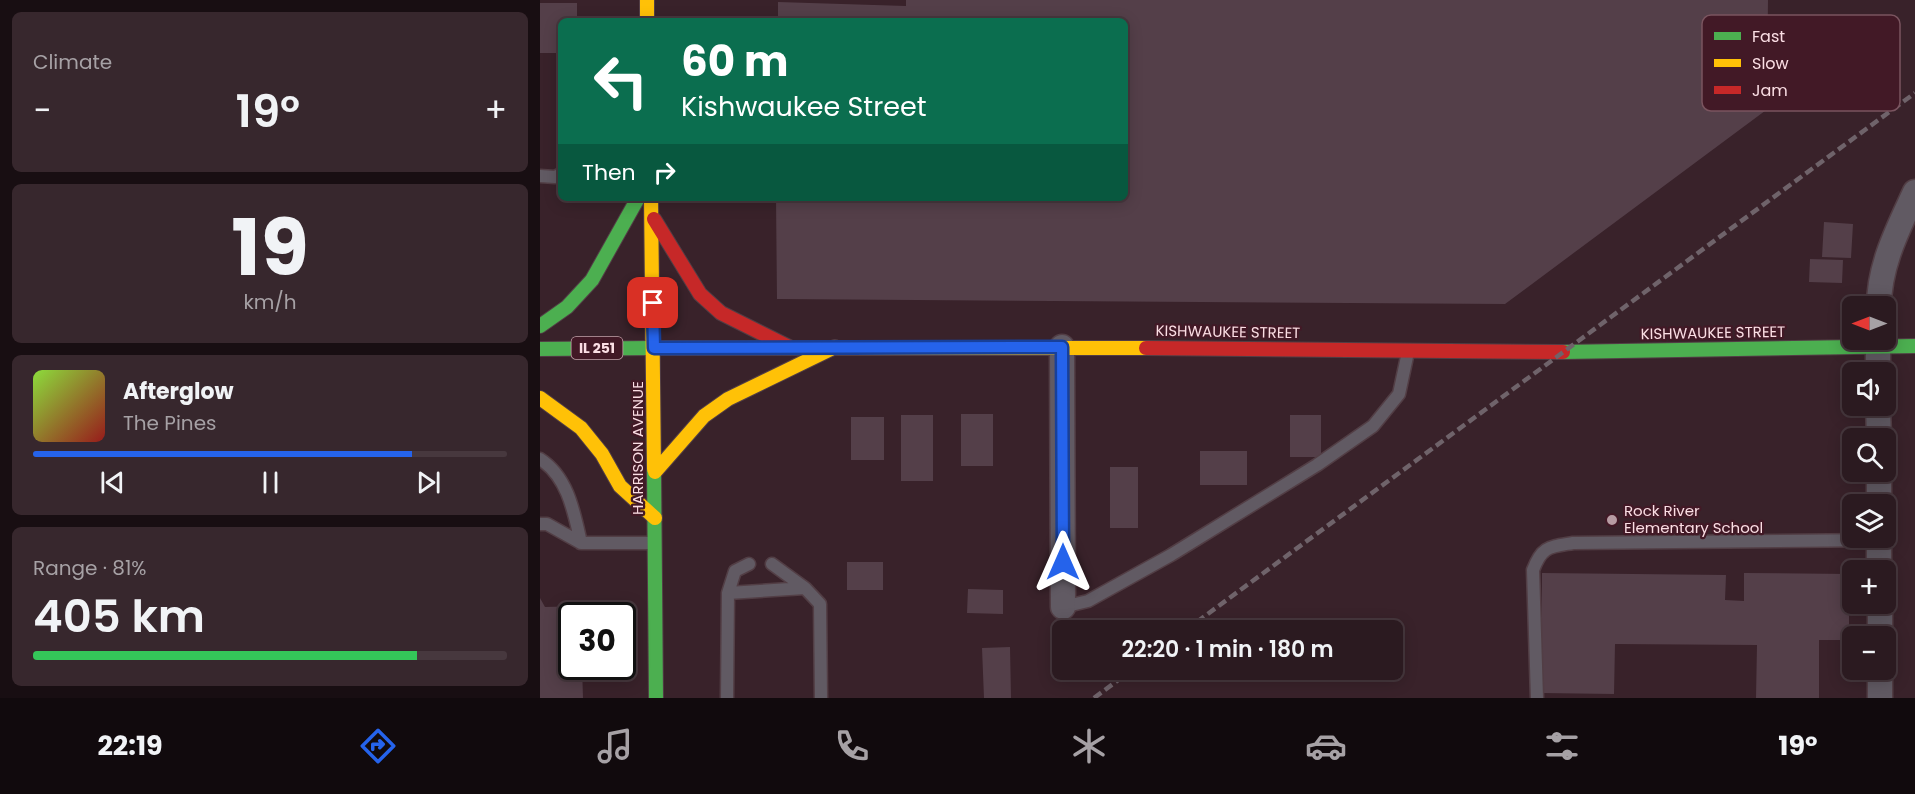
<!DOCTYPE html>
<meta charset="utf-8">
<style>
:root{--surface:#2b1a20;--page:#37272d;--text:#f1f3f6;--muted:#a6a1a5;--line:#47383e;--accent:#2563eb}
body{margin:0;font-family:Poppins,sans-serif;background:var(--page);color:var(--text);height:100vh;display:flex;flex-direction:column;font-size:22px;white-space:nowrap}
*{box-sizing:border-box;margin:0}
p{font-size:20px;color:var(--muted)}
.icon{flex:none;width:33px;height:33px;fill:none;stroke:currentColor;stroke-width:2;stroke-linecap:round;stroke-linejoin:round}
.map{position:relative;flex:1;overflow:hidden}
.side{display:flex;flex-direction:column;gap:12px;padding:12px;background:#180e12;width:540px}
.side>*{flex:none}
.banner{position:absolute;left:18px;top:18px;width:570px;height:183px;border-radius:9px;box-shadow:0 3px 15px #0003,0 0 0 2px var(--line);background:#0b6e4f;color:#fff;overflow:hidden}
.needle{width:39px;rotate:270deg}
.controls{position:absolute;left:1302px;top:296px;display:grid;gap:12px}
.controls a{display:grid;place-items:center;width:54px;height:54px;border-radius:9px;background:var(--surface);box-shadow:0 3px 15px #0003,0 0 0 2px var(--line);font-size:30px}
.speed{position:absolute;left:18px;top:602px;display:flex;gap:12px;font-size:30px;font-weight:700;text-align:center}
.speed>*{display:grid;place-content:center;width:78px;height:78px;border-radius:50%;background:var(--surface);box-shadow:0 3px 15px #0003,0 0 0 2px var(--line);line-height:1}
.speed .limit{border:3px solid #111;border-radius:9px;background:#fff;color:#111}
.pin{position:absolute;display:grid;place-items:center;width:51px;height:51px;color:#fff;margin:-26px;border-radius:12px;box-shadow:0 3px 9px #0006}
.me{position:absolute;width:66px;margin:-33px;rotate:0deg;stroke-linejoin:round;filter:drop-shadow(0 0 4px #0008)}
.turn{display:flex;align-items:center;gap:21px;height:126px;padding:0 24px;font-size:27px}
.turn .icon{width:78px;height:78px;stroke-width:2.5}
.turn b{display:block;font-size:42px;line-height:51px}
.then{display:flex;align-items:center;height:57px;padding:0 24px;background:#0003;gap:12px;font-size:22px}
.big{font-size:45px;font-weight:600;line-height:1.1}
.side .card{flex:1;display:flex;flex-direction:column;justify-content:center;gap:9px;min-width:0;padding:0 21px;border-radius:9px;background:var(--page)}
.side .dial{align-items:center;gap:0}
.dial b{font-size:78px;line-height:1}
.song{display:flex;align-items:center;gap:18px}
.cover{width:72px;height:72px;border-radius:9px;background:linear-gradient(135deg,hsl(90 70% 55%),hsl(0 70% 35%))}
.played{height:6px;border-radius:3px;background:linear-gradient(90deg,var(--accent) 80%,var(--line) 80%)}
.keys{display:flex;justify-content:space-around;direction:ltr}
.heat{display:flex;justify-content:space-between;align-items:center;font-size:33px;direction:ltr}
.charge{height:9px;border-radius:4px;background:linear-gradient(90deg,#34c759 81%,var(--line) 0)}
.trip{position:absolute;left:512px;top:620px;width:351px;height:60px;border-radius:9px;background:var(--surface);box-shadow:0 3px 15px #0003,0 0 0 2px var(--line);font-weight:600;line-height:60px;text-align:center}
.dock{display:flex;height:96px;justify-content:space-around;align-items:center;background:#110a0d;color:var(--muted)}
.dock .icon{width:42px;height:42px}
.dock .current{color:var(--accent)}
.dock b{font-size:27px;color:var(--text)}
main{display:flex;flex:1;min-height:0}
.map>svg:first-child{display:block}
.building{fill:#543f49}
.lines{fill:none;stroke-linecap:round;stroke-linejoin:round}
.lane-casing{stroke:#523e45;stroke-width:15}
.street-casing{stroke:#523e45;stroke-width:27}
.fast-casing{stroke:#523e45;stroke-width:16}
.slow-casing{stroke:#523e45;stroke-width:16}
.jam-casing{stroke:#523e45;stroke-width:16}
.lane{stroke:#615a63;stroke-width:12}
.street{stroke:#615a63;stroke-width:24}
.fast{stroke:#4caf50;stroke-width:14}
.slow{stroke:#ffc107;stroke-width:14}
.jam{stroke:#c62828;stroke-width:14}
.rail{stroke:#6f636a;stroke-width:4.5;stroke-dasharray:9 4.5;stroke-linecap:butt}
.route-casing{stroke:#184099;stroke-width:15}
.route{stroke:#2563eb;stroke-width:10}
.poi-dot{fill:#b79ca3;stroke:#421926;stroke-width:2}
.labels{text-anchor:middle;stroke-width:4.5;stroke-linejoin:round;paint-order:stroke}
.shield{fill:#421926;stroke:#c4a3ab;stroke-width:1.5}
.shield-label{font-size:14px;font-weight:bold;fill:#fbdee4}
.street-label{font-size:15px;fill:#fbdee4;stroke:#421926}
.poi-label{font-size:15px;fill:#fbdee4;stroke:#421926;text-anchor:start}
.key{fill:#421926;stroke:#7a545f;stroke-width:1.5}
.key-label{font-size:16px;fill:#fbdee4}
</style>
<main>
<section class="side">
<div class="card"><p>Climate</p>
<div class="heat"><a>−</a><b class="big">19°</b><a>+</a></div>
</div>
<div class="card dial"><b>19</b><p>km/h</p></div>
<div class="card">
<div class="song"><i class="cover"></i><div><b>Afterglow</b><p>The Pines</p></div></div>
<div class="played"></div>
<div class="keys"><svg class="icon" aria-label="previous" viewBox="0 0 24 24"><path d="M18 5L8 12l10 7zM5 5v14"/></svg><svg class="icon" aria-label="pause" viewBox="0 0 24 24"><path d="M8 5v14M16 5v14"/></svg><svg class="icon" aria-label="next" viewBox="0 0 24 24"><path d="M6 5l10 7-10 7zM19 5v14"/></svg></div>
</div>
<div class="card"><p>Range · 81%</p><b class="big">405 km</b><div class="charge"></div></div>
</section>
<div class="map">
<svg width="1375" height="698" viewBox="0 0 1375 698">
<rect width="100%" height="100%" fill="#39222a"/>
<path class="building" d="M366 0H1228L1227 83 1241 99 965 304 237 299 236 198H585V21H238V2L366 6Z
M0 3H37V21H21V53H0Z
M1284 222 1313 224 1311 258 1282 257Z
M1270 259 1303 260 1302 283 1269 282Z
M421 414H453V466H421Z
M361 415H393V481H361Z
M750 415H781V457H750Z
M311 417H344V460H311Z
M660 451H707V485H660Z
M570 467H598V528H570Z
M307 562H343V590H307Z
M1002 573 1186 575 1185 600 1204 601V573L1309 574V640H1279V698H1216L1217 645 1075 644 1074 694 1001 693Z
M428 589 463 590V614L427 613Z
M0 598 5 607 40 606V615H32V666H42L43 698H0Z
M470 647 471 698H444L442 648Z"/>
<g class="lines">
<defs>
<path id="lane" d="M0 176 15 177 21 174
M0 459C28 477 34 512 41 543H114
M0 524H7L41 543
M232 564 265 588
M188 593 195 571 209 564
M523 607 548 601 631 555 777 465 833 426 859 394 868 352
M187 698 188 593 265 588 280 604 281 698
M997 698 993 570C1002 546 1009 547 1033 543L1339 540"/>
<path id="street" d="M1339 306C1339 265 1358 229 1375 192
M1338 339V372
M522 347 523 607
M1338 405 1339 438
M1339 471V504
M1339 537V570
M1340 603V636
M1340 669V698"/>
<path id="fast" d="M0 326 27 307 52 280 98 198
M0 349 114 348
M1023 352 1375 346
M114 469 116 698"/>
<path id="slow" d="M107 0V21
M111 198 114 469
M114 348H606
M0 398 41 428 62 454 80 486 115 518
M115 472 164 416 188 399 295 347"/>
<path id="jam" d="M114 219 160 294 181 313 249 347
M606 348 1023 352"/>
</defs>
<use href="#lane" class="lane-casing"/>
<use href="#street" class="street-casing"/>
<use href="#fast" class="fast-casing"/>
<use href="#slow" class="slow-casing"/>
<use href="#jam" class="jam-casing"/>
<use href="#lane" class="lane"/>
<use href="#street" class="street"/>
<use href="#fast" class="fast"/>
<use href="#slow" class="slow"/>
<use href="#jam" class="jam"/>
<path class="rail" d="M646 630 1375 93
M554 698 593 669"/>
</g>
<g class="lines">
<defs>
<path id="route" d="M113 303 114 348 522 347 523 562"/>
</defs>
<use href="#route" class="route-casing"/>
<use href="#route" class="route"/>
</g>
<circle class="poi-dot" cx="1072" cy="520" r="6"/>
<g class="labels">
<rect class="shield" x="31.5" y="337" width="51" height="22" rx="4.5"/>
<g class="shield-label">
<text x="57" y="353">IL 251</text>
</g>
<g class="street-label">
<text transform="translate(688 332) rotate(1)" y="5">KISHWAUKEE STREET</text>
<text transform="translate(1173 333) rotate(-1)" y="5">KISHWAUKEE STREET</text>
<text transform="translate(98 448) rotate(-90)" y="5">HARRISON AVENUE</text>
</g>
<g class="poi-label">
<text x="1084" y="516">Rock River<tspan x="1084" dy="17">Elementary School</tspan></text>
</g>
</g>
<rect x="1162" y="15" width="198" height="96" rx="9" class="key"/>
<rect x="1174" y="32" width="27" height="8" fill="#4caf50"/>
<rect x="1174" y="59" width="27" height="8" fill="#ffc107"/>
<rect x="1174" y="86" width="27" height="8" fill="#c62828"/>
<g class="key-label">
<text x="1212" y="42">Fast</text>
<text x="1212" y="69">Slow</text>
<text x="1212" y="96">Jam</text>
</g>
</svg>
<div class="controls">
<a><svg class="needle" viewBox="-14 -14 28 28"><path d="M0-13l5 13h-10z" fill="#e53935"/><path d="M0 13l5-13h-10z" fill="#a6a1a5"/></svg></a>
<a><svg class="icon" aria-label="sound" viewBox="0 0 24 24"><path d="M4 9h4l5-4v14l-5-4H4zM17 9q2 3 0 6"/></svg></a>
<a><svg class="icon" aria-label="search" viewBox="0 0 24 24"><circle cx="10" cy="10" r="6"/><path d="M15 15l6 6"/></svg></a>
<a><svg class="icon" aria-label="layers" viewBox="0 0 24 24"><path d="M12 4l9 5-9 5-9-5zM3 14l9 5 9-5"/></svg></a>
<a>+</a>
<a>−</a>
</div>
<div class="speed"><div class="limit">30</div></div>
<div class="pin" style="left:113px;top:303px;background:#d93025"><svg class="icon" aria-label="arrive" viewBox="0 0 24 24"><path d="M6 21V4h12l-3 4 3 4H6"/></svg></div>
<svg class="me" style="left:523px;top:562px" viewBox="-20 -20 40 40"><path d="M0-17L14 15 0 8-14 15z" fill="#2563eb" stroke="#fff" stroke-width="4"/></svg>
<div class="trip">22:20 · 1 min · 180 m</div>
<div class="banner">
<div class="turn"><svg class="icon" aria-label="left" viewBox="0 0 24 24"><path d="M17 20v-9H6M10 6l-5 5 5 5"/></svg><div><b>60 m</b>Kishwaukee Street</div></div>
<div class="then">Then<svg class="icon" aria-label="right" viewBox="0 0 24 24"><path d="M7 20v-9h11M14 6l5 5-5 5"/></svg></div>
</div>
</div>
</main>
<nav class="dock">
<b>22:19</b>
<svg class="icon current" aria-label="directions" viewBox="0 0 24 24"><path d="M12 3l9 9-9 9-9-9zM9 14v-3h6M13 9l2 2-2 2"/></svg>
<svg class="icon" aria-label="music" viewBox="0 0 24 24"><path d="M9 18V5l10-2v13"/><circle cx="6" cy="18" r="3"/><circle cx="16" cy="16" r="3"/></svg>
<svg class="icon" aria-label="phone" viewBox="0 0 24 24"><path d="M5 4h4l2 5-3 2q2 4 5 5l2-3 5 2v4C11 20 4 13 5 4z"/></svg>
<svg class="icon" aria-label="climate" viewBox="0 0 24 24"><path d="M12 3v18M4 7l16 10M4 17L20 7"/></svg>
<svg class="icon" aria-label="car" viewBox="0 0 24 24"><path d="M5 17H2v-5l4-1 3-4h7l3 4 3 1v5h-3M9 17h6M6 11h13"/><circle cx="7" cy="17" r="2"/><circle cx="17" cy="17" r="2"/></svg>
<svg class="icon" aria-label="filters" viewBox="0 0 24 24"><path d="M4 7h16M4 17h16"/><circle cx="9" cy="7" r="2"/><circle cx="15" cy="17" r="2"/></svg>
<b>19°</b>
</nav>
